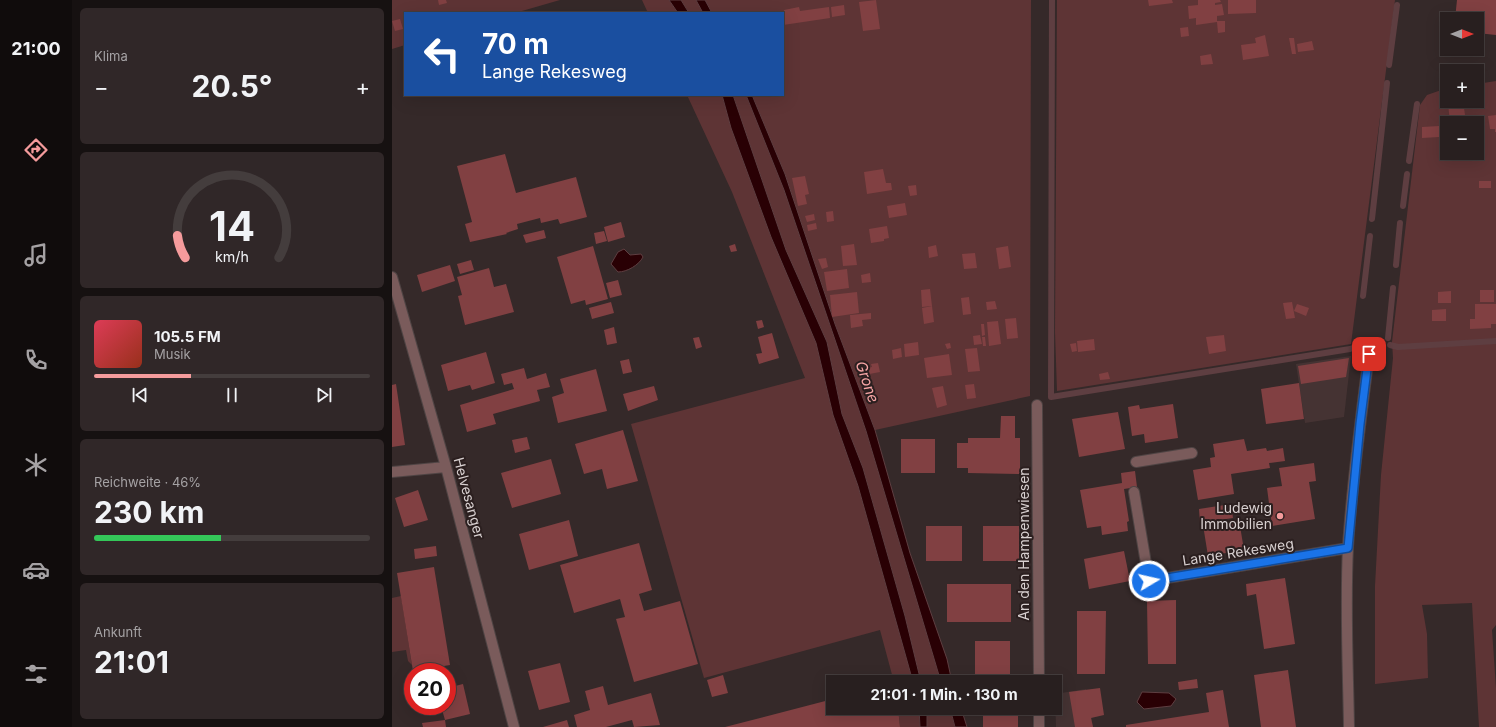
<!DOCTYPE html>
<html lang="de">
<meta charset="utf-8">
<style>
:root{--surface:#281f1f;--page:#302728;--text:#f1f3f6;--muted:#a5a2a4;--line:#443d3d;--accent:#f59b9c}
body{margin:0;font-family:Inter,sans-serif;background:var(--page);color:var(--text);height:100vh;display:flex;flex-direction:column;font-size:15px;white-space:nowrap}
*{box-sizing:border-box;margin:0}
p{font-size:13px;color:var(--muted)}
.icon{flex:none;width:22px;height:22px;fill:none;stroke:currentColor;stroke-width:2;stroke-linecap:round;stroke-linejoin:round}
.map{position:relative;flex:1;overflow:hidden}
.details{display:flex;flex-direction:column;gap:8px;padding:8px;background:#161111;width:320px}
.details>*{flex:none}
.banner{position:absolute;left:12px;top:12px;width:380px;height:84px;border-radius:0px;box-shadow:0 4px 16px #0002,0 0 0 1px var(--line);background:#1a4fa0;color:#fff;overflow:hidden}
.needle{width:26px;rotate:90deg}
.fabs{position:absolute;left:1048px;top:12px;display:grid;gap:8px}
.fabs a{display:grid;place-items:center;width:44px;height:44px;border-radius:0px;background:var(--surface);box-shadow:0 4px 16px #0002,0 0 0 1px var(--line);font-size:20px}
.speed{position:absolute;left:12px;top:663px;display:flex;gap:8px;font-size:20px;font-weight:700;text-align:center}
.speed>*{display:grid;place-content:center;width:52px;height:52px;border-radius:50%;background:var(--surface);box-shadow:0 4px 16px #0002,0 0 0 1px var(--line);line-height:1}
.speed .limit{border:6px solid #d22;background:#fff;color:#111}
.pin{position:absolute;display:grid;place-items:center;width:34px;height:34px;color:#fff;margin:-17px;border-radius:8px;box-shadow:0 2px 6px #0006}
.me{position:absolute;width:44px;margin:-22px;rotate:81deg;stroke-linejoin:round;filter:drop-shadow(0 0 3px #0008)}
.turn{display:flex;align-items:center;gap:14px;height:84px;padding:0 12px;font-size:18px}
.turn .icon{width:52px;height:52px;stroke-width:2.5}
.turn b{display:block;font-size:28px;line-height:34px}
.big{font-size:30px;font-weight:700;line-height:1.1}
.details .tile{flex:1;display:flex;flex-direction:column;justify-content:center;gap:6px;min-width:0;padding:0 14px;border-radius:6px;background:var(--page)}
.details .dial{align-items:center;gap:0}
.dial svg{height:104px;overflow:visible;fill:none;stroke:var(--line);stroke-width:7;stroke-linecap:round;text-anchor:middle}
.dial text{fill:var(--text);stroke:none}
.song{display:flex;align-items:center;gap:12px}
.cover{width:48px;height:48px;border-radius:6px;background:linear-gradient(135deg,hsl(350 70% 55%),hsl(10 70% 35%))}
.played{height:4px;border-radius:2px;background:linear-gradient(90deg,var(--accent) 35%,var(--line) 35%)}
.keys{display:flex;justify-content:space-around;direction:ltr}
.heat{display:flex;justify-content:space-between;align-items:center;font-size:22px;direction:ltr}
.charge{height:6px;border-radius:3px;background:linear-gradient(90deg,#34c759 46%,var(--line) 0)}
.trip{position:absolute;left:434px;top:675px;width:236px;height:40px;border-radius:0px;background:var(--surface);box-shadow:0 4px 16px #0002,0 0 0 1px var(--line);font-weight:700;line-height:40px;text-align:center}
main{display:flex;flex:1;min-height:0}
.tab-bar{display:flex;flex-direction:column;width:72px;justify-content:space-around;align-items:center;background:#100c0c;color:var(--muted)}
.tab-bar .icon{width:28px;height:28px}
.tab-bar .current{color:var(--accent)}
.tab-bar b{font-size:18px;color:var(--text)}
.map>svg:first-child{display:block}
.built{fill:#453333}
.green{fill:#5e3435;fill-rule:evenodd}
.water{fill:#290004;stroke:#5e3e41}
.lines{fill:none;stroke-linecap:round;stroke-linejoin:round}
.stream{stroke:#5e3e41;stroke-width:6}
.building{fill:#814042}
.minor-casing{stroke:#4f4444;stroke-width:12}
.minor{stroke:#7a5b5b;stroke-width:10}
.route-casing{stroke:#114b97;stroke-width:10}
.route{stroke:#1a73e8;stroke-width:7}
.poi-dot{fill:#f59b9c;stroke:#2b1f1f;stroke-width:1.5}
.labels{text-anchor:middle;stroke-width:4;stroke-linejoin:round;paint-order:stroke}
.street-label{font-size:14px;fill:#d8d0d0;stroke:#2b1f1f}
.poi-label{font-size:14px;fill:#d8d0d0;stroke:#2b1f1f;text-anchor:end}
.water-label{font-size:15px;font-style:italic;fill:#f6a5a5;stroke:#2b1f1f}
</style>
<main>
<nav class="tab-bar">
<b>21:00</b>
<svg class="icon current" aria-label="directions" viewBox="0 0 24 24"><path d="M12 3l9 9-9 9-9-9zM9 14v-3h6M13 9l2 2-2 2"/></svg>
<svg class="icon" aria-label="music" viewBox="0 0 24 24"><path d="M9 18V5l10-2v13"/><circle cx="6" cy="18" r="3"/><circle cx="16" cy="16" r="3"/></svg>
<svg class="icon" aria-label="phone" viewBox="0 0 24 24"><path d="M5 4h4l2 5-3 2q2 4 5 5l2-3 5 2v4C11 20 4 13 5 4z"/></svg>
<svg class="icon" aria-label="climate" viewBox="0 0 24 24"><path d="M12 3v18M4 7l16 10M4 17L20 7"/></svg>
<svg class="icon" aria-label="car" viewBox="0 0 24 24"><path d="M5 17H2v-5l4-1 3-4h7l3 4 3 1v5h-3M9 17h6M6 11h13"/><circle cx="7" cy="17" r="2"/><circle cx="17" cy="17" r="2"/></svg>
<svg class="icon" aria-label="filters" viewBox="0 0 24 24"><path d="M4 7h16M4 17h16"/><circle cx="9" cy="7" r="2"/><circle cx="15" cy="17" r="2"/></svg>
</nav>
<section class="details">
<div class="tile"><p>Klima</p>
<div class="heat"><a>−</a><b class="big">20.5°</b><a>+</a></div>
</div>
<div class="tile dial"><svg viewBox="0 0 100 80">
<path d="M14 69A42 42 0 1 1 86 69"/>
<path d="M14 69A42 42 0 0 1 8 52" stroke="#f59b9c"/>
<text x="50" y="56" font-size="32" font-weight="700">14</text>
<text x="50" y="72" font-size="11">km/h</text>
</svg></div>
<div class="tile">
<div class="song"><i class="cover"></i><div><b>105.5 FM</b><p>Musik</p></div></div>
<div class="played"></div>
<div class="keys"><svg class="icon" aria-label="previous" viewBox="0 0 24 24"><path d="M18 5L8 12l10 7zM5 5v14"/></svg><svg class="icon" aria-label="pause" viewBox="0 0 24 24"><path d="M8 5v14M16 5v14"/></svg><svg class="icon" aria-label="next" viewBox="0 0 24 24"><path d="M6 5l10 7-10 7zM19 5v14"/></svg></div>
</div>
<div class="tile"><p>Reichweite · 46%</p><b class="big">230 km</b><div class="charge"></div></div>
<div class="tile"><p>Ankunft</p><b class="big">21:01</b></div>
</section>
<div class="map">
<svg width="1104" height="727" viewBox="0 0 1104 727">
<rect width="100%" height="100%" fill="#352929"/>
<path class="built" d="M959 356 952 417 913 423 904 364Z
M694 689 701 727H664L663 694Z"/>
<path class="green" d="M0 0H168L123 13H13V45L0 49Z
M250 0H277L286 13H256Z
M289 0H304L311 13H297Z
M313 0H639L638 396 483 430 443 324 393 174 360 95H391V13H320Z
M665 0H1003L959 344 665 391 663 332Z
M1104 81V625L1100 630 1104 688V727H1087L1080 603 1030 605 1035 634 1036 678 983 684V586L989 475 1001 358 1000 342 1028 105 1035 95 1055 88V101H1085V84ZM1055 123H1085V153H1055Z
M295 95H330L339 128 379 237 424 343 441 415 466 486 521 682H502L488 630 312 678 239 424 413 378 340 192Z
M341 95H354L392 190 474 431 549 682H529L513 616 471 468 450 414 435 342 394 250Z
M9 596 20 665 16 661 14 650 0 652V598Z
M506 708H527L528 727H508Z
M535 708H558L563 727H535Z"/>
<path class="water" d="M277 0H289L297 13H286Z
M304 0H313L320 13H311Z
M330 95H341L394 250 435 342 450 414 471 468 513 616 529 682H521L466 486 441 415 424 343 379 237 339 128Z
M354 95H360L393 174 443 324 483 430 518 553 555 659 560 682H549L474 431 392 190Z
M232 249 238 255 249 254 251 257C247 265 235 272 226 272L219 264 226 252Z
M750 692 777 693 784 699 779 706 752 709 745 702Z
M527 708H535V727H528Z
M558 708H569L575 727H563Z"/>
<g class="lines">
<path class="stream" d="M660 0 659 397 958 349 964 347V343
M997 65 1005 5
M1017 161 1025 104
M1011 206 1015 174
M980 219 995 83
M1004 265 1008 223
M971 296 978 236
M996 338 1001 288
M998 345 1006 347 1104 341"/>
</g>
<path class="building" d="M46 0H54L55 3 47 5Z
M484 0 488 29 471 31 467 2Z
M756 0H780L781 3 757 6Z
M806 0H828L829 2 823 3V5L830 4 832 15 825 16V21H833V32L826 33 825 22 804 25V18L797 19 796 6 806 5Z
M836 0H864V13L836 14Z
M1065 0H1104V35L1085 33V19H1063Z
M452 5 453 15 440 17 439 7Z
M407 7 408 11 437 7 438 18 391 25 392 10Z
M8 19 11 29 3 31 0 21Z
M796 27 797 36 789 37 788 28Z
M873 35 877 56 851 60 849 45 864 43 863 38Z
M897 38H902L904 54H900Z
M920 41 922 50 906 52 905 44Z
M819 54 821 64 809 65 808 56Z
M1071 101 1074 122 1058 123 1056 103Z
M1104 115V132H1103V129H1098L1096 116Z
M1047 126V137L1030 138V127Z
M113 154 124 193 184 177 195 217 168 224 166 219 149 223 148 218 125 224 126 229 114 233 115 234 78 242 73 224 80 222 65 166Z
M491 169 494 183H499L500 190 475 194 472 172Z
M413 176 417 194 413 195 415 204 406 206 400 178Z
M1087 181H1099V188H1087Z
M524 185 525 195 518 196 516 186Z
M513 203 515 215 497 218 495 206Z
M441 211 442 221 435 222 434 212Z
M422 214 423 220 415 222 413 216Z
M229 222 233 237 216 242 212 227Z
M424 223 425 229 416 231 415 225Z
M495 226 497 238 492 239V241L479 243 477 229Z
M152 230 154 238 134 243 131 235Z
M212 231 215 241 204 244 202 233Z
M343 244 345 251 339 252 337 246Z
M462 244 465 265 451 266 449 246Z
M544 245 546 256 537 258 536 247Z
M201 246 216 299 194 305 193 300 179 304 165 257Z
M616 246 619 267 607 269 604 248Z
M583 253 585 268 572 269 570 254Z
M434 258 436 267 430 269 426 259Z
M79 260 82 270 68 274 65 264Z
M58 265 63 281 30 292 25 275Z
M97 268 102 287 114 284 122 312 73 325 66 296 70 295 65 277Z
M455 269 457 288 435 291 432 272Z
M478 273 479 282 470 283 469 275Z
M226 280 230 295 218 298 214 283Z
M538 289 540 306 530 307 529 290Z
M1088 290H1102V302H1088Z
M1059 291V303H1046V292Z
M465 292 467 313 440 317 438 295Z
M577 297 579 314 571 315 569 298Z
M603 301 605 309 595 310 594 302Z
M219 302 222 313 200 319 197 308Z
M900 302 903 318 894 319 891 303Z
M905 304 917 308 914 316 902 311Z
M1083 304H1104V324H1099V328L1078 329V319H1083Z
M540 306 542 322 532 324 530 308Z
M1054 309V321H1040V310Z
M479 313V319L470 320 471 326 459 328 458 315Z
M624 318 626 338 615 339 613 319Z
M370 320 372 327 366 329 364 321Z
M606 321 609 344 597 346 595 322Z
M589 324H592L593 335 590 336Z
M222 327 225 343 215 345 212 330Z
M380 333 387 358 367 364 364 354 370 353 366 337Z
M588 335 590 344 582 345 581 336Z
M832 335 834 351 817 354 814 337Z
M307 337 310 347 304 349 301 338Z
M590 337H593L594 346H591Z
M702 339 703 350 686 352 685 341Z
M526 342 527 355 513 357 512 344Z
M558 343 559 348 555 349 553 344Z
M684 343 685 351 680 352 678 344Z
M509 348 510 357 501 359 500 350Z
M585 348 588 371 576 372 573 349Z
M94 352 103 383 80 390 78 385 56 391 49 365Z
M557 354 560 375 535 378 532 358Z
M957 358 954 377 909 384 906 366Z
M237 359 240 372 231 374 228 361Z
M486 363 488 372 467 376 465 369 480 367 479 364Z
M132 368 135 379 154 373 158 387 145 390 148 401 101 414 104 424 75 432 68 405 122 389 120 383 112 385 109 374Z
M204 369 215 411 166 423 160 397 172 393 168 379Z
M716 372 718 379 708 380 707 374Z
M907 383 912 419 874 424 869 389Z
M4 384 13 445 0 447V385Z
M582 384 584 398 575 399 573 385Z
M262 386 266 400 236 411 231 394Z
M551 386 555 405 545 408 540 388Z
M781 404 786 438 753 443 752 434 740 436 736 407 747 405 748 409Z
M726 412 733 449 687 457 680 419Z
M609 416H623V438H628V474L576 473V468H565V443H576V438H608Z
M231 430 246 481 215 489 210 469 192 474 183 444Z
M135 437 138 449 123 453 120 440Z
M509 439H543V473H509Z
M852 439 855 451 874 448 875 451 891 448 893 461 877 463 878 468 839 474 842 494 806 500 801 470 819 467 818 458 823 457 821 444Z
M159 459 169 494 120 508 109 473Z
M922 463 924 481 917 482 923 519 880 526 875 488 890 486 887 468Z
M743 471 745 487 732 489 737 521 735 522 736 531 710 535 709 526 695 528 688 490 730 483 729 473Z
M26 490 36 520 12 527 3 498Z
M839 504 841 518 808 523 807 509Z
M177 520 186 556 137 570 127 534Z
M847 520 852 550 816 556 811 525Z
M534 526H570V561H534Z
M591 526H627V561H591Z
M247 543 260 590 247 594 252 611 288 601 306 664 242 682 224 619 233 617 228 599 182 613 168 565Z
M44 546 45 556 23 559 22 549Z
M732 551 738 581 697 589 692 559Z
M42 567 58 665 21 671 5 573Z
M893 578 903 644 872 649 864 594 855 596 854 584Z
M555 584H619V622H555Z
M784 600V664H756L755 601Z
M685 611H714L713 674H685Z
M583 641H618V682H583Z
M168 663 178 702 147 710 136 671Z
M896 670 904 727H869L862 675Z
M331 675 336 693 320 697 315 680Z
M805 679 806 688 787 690 786 682Z
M71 684 78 714 53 720 49 706H55V688Z
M211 686 216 705 259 693 268 725 242 727 240 720 214 727H185L182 715 198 710 193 691Z
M708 688 712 715 699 718 701 727H683L677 692Z
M831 690 837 727H734V725L817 712 814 693Z
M441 699V708H506L508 727H333Z
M591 708H619V712H626V727H591Z
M53 720 54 727H31L30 723Z
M175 720 177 727H151Z"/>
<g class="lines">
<defs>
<path id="minor" d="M0 277 54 467 122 727
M645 405 647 682
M744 462 800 453
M0 472 54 467
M742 492 757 581 956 548
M647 708V727
M957 727C956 667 953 607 956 547 960 483 969 418 977 354"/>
</defs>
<use href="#minor" class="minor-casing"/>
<use href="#minor" class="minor"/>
</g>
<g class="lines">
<defs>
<path id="route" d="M757 581 956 548 968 424 977 354"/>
</defs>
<use href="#route" class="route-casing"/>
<use href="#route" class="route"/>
</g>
<circle class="poi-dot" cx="888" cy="516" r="4"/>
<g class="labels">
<g class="street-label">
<text transform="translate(77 498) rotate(75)" y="5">Helvesanger</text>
<text transform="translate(632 544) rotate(-90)" y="5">An den Hampenwiesen</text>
<text transform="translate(846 552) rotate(-9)" y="5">Lange Rekesweg</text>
</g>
<g class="poi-label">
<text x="880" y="513">Ludewig<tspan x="880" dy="16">Immobilien</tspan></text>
</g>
<g class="water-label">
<text transform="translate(475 382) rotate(71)" y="5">Grone</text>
</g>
</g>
</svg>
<div class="fabs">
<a><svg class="needle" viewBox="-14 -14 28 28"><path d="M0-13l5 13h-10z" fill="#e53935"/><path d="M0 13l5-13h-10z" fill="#a5a2a4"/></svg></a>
<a>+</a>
<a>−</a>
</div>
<div class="speed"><div class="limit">20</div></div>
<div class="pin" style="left:977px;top:354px;background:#d93025"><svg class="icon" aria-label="arrive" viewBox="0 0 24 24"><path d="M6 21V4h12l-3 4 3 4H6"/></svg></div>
<svg class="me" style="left:757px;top:581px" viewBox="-20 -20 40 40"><circle r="17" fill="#1a73e8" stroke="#fff" stroke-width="3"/><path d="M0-11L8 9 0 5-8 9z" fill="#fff"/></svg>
<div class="trip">21:01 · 1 Min. · 130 m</div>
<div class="banner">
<div class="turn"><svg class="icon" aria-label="left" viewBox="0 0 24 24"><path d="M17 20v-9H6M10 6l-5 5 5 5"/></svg><div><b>70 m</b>Lange Rekesweg</div></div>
</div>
</div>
</main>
